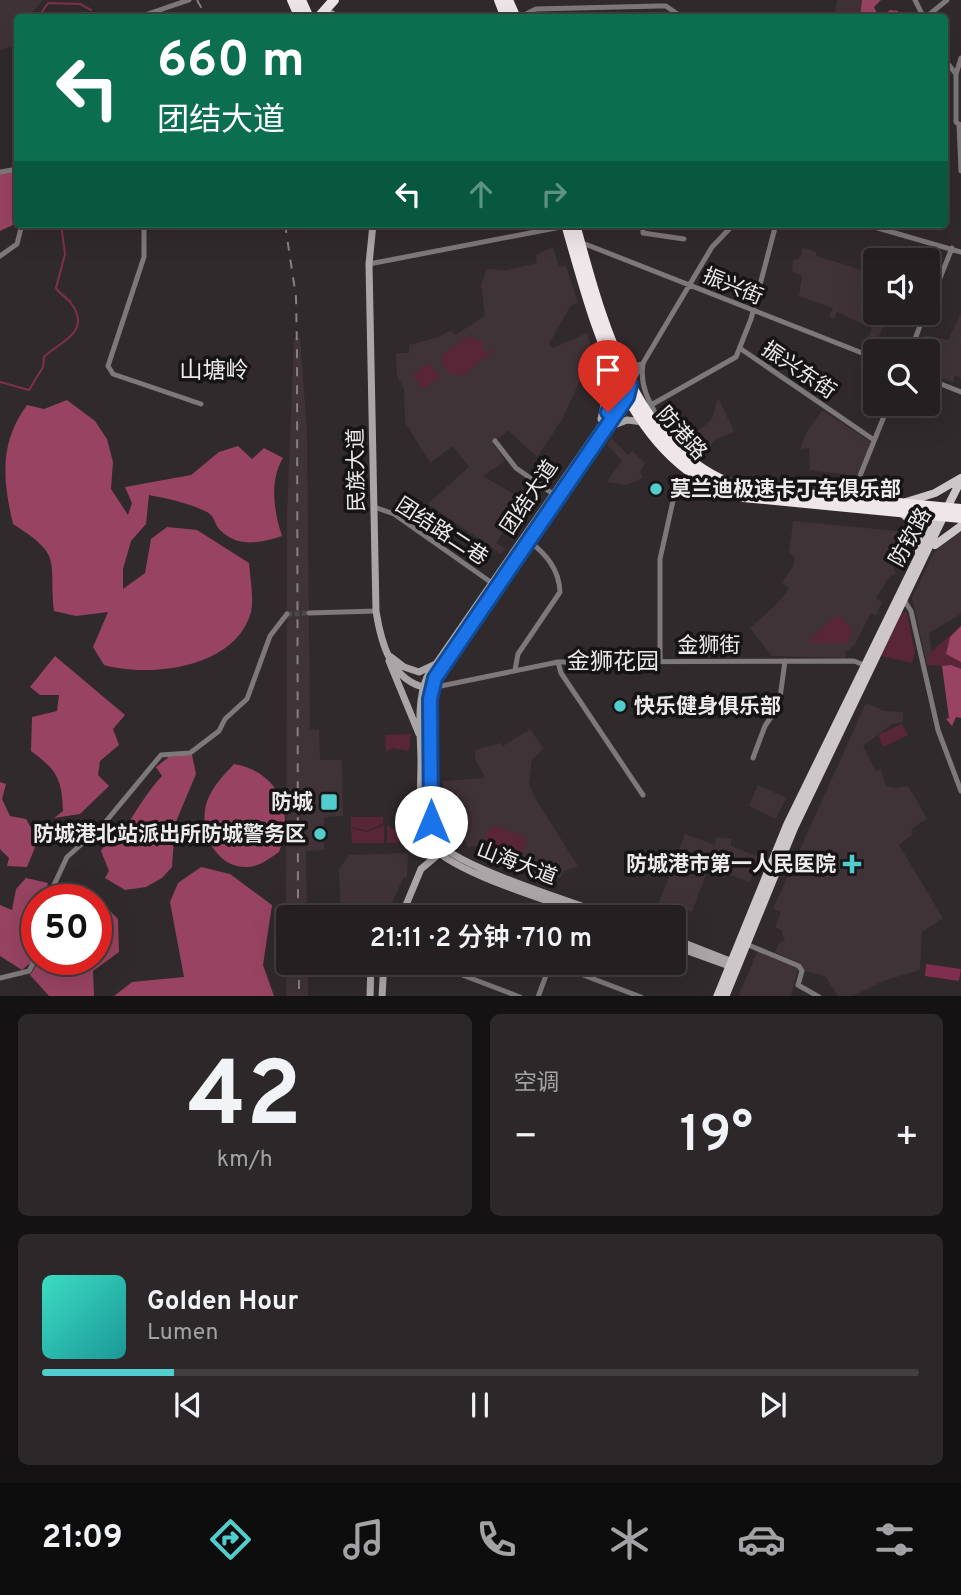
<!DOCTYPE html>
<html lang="zh">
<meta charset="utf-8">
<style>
:root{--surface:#242021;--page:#2c282a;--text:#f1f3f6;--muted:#a3a3a5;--line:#413e3f;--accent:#52cdce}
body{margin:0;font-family:Overpass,"Noto Sans SC",sans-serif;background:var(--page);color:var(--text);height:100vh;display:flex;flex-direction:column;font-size:26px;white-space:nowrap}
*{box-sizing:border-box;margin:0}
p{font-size:23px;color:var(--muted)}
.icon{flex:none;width:38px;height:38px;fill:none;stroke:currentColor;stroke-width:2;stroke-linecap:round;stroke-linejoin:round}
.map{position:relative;height:996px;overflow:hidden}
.panel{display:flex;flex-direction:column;gap:18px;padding:18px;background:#141212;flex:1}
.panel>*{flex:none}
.banner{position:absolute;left:14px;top:14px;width:934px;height:214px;border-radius:7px;box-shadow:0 7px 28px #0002,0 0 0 2px var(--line);background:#0b6e4f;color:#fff;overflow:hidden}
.controls{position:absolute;left:863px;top:248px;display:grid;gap:14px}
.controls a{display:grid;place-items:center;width:77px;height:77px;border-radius:7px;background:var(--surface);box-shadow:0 7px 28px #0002,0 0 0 2px var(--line);font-size:35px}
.speed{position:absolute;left:21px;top:884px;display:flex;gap:14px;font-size:35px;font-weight:700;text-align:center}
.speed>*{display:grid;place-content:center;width:91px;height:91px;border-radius:50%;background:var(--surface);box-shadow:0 7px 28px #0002,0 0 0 2px var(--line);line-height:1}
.speed .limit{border:10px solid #d22;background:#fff;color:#111}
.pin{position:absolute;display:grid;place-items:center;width:60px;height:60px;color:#fff;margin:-72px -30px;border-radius:50% 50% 50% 0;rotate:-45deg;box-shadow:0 0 7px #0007}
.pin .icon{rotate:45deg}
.me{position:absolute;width:77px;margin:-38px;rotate:0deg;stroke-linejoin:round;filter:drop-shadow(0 0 5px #0008)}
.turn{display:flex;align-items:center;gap:24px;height:147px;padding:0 28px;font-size:32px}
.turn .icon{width:91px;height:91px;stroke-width:2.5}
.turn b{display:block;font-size:49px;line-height:60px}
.lanes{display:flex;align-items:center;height:66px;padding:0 28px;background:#0003;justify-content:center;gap:35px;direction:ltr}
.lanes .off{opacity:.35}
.big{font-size:52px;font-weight:600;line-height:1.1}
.panel .widget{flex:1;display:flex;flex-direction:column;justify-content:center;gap:10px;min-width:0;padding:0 24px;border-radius:10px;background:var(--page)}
.panel .dial{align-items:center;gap:0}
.dial b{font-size:91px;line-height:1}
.song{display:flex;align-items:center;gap:21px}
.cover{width:84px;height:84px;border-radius:10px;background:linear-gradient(135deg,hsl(170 70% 55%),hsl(180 70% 35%))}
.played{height:7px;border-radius:4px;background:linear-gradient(90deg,var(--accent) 15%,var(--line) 15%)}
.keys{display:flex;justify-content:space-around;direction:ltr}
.heat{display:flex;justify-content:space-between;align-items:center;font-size:38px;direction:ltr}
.panel .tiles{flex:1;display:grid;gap:18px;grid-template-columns:1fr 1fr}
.widget:last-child{grid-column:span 2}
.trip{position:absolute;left:276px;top:905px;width:410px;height:70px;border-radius:7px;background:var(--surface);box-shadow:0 7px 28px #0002,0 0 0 2px var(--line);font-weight:600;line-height:70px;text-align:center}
.menu{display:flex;height:112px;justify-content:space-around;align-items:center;background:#0e0d0d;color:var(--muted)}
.menu .icon{width:49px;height:49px}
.menu .on{color:var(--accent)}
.menu b{font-size:32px;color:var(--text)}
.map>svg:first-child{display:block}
.built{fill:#403337}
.green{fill:#582637}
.forest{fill:#984362}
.water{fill:#802e4d}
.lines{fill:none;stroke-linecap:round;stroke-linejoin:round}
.stream{stroke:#802e4d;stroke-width:2}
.street-tunnel{stroke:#4c4749;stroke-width:5;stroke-dasharray:5 2.5;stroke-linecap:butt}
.street{stroke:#7d797a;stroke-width:5}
.secondary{stroke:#aaa5a7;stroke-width:7}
.primary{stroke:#cec7c9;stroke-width:8}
.highway{stroke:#eee6e8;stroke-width:10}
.rail{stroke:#868082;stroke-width:2;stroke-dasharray:9 9;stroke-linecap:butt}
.route-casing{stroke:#114b97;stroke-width:18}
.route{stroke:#1a73e8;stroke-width:12}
.poi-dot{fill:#52cdce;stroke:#161414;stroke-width:2.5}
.labels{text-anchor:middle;stroke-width:7;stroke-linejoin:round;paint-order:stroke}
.street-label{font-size:21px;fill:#eeeaeb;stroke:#161414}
.poi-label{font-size:21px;font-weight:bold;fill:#eeeaeb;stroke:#161414;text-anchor:end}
.neighbourhood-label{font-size:23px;fill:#eeeaeb;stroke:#161414}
</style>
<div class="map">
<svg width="961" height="997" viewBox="0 0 961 997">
<rect width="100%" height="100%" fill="#302a2c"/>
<path class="built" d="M0 0H43L28 17 18 18 17 41 13 47 0 49Z
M837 0H862L859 17 834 18Z
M553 247 559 267 566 266 578 303 571 305 549 344 553 348 587 333 602 376 590 372 581 378 563 418 537 457 508 430 493 443 505 461 483 476 517 496 501 520 508 525 496 543 505 549 501 554 428 504 469 467 453 446 430 463 405 422 404 389 397 375 396 353H409V345L439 337 451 330 455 335 485 316 481 285 487 269 507 270 537 263 536 255Z
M803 248 816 252V256L875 274V313H889L872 352 863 349 872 328 837 312 834 319 829 317 833 308 799 296 802 276 792 271 793 260 800 258Z
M961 313V378L955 375 953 383 928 372V352H916L923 335 948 340Z
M294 338H300L307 432 310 729 319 730 320 760H342L343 816 324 817V850L306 851 307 917H289V962L308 963V996L286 997 287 515Z
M718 398 734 431 713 441 703 460 686 441 712 419Z
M822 410 871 442 857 476 810 470 809 448 800 449 806 433Z
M611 438 628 455 632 451 645 463 640 472 643 478 627 485 607 482 622 460 607 445Z
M793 521 897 531 907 549 900 566 896 564 893 568 896 574 890 576 876 598 882 602 876 615 871 613 854 646 845 652V658L772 656 750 628 778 603 789 588 782 582 793 567 795 558 789 552Z
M961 531V614L929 633 932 655 926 660 912 598 932 556 942 543Z
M866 703 884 711 903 712V722L892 724 863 746 876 771 881 769 886 786 895 788 908 786 927 818 911 830 913 834 899 845 943 918 922 932 920 970 883 981 853 996H838L825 976 805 971 799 963 775 952 779 944 785 940 781 930 775 927 781 912 773 909Z
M530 729 544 749 532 759 529 784 535 798 578 866 563 872 560 878 538 869 535 876 519 870 521 863 475 846 468 848 447 808 443 806V781L485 778 475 758V750L501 743 503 746Z
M758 785 786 798 776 819 749 806Z
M685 834 715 845 716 837 731 839V846L759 857 750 882 727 874 725 878 713 873 709 866 692 912 682 908 677 921 674 917 655 913Z
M408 853 407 876 403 878 388 913 382 910 379 917 341 916 339 869 349 855Z
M758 951 798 968 791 996 738 997Z"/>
<path class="green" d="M470 336 482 342 485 354 493 349 494 351 463 375 450 374 442 364 443 354Z
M429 363 440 377 423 389 413 375Z
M907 612 915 653 912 663 881 656 901 613Z
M838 617H842L852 632 847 643H807L832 619Z
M961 626V718L956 717 952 726 946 719 949 718 942 666 927 665 926 660 932 651Z
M902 724 908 735 883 747 878 735Z
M411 734 409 751 393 748 386 751 385 735Z
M351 817H383V823L368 831 351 827Z
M384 825V843H352L351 828 368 832Z
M387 825 395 830H408V839L413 842 387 843Z
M496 826 524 836 527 844 519 856 487 843 485 832Z"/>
<path class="forest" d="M862 0H881L874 7 878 15 883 16 890 10 898 11V17H860Z
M11 171 17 172V223L0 231V174Z
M67 400 95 421 107 439 113 462 111 489 128 515 132 503 125 487 191 475 219 452 238 446 252 459 264 448 283 458C269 481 274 512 282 536 261 543 238 548 220 530 214 524 215 516 207 512 189 503 169 499 149 495L146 524 131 541 123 569V589L145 573 151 539 167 527 197 530 249 563C250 577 254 598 251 612 236 668 151 678 104 665L93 647 108 612 76 616 54 611C49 558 63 556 13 524 2 477 0 442 27 405L44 409Z
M961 626V662L946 654 950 637Z
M55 656 125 715 113 729 119 745 100 761 98 775 109 786 80 814 54 818 63 811C62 779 57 770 31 751L32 717 57 711 59 695H40L30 687Z
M951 665 961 669V718L956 717 952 726 946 719 949 718 942 666Z
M192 755 196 774 175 824 172 867 162 878 146 887 125 890 105 878 109 871 101 851C107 840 118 837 125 828 137 810 147 792 162 776L156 767 169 757Z
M234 764C279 772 295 812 279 852 273 856 266 861 260 864 225 878 200 841 205 810 208 791 222 777 234 764Z
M0 782 6 784 2 799 10 816 26 819 38 840 27 867 7 866 9 858 0 849Z
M201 867 230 874 272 905 263 965 274 996H114L132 982 184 977 170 902 178 883Z
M26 878 48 883 44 899 37 900 34 960 22 970 0 956V905L12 910 16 889Z
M55 887 92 893 118 919 119 952 93 971 94 996H49L30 975 40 959H96V900L51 899Z"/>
<path class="water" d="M926 964 961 969 959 981 925 976Z"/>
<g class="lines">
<path class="stream" d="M38 18 48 3 80 4 91 10
M15 48 18 45
M0 382 29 390 43 367 44 357C61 341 92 332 71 303 67 297 60 295 56 288L65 254 61 224"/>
<path class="street-tunnel" d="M287 614 309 613"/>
<path class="street" d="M915 0 924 18
M136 18 189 0
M518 18 536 9 659 6H666L683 18
M925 18 947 0
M945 60 956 74V122L961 126
M956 74 961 58
M959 124 961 171
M0 172 18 169
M144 224V257L108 366 113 374 201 404
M643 224V233L684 239
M864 224 961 252
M580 242 875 358
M0 256 17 244 22 224
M369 264 566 226
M928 308 952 248
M741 349 874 440
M910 352 925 313
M620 353 631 366 643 364C639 387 651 405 662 425
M928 379 961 392
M630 385 712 247 734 224
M651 405 736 357 751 319 776 224
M495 441 516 468 556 496
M851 498 889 404
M374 507 394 514 492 583
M904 600 911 611 938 730 961 791
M309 613 376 611
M660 661V559L675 492 691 475
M558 662 561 673 643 795
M515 670 518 654 560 592C559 569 546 554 529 541
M431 688 558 662 854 661 864 665
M753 758 765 726 779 705 785 661
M47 900 67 857 103 825 161 755 190 753 219 731 225 719 247 699 270 636 287 614
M404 909 425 917
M746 944 799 966 802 971 798 985 819 997
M428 962 520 997
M549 962 641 997
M0 978 29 971 37 956
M538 997 551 962"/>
<path class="secondary" d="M330 18 332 14
M373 224 369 264 376 611C381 643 391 681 427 688
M601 419 607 392 605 355
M606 428 627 420 644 422
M391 657 404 667 419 672 436 664
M389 661 419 734
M401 917 421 869 440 853
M594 917C560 904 444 871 429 842 417 819 421 788 421 763 421 735 416 703 427 677L627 388
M613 917C581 905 445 864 434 837 425 816 430 785 430 763 430 736 425 703 435 678L628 393
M674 939 735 963
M674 946 732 967
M370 997 371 962
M382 997 384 962"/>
<path class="primary" d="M906 502 935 493 961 478
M901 512C915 524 920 534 919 552
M935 545 961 526
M717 997 787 825 938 516 947 508 961 480
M725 997 794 828 946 511"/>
<path class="highway" d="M292 0 300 18
M301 0 309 18
M499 0 506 18
M508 0 516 18
M318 18 334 0
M566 224C595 324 627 466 743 497L961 518
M575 224C601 320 636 458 744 488L961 509"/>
<path class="rail" d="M197 0 207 18
M285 224 296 297 297 350 298 917
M299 962V997"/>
</g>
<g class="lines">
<defs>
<path id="route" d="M431 822 430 699 435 678 627 397 630 385 608 412"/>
</defs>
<use href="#route" class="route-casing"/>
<use href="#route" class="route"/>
</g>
<g class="poi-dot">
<circle cx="656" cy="489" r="7"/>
<circle cx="620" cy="706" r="7"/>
<rect x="320" y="793" width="18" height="18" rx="3.5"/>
<circle cx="320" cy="834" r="7"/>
<path d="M848.5 853.5h7v7h7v7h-7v7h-7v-7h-7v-7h7z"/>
</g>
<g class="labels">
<g class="street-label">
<text transform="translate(733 286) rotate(22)" y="7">振兴街</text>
<text transform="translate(799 370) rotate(34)" y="7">振兴东街</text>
<text transform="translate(682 433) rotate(48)" y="7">防港路</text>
<text transform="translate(356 470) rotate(-91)" y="7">民族大道</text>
<text transform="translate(529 497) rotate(-56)" y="7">团结大道</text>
<text transform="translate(442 531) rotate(33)" y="7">团结路二巷</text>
<text transform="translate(910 537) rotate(-61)" y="7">防钦路</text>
<text x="709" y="652">金狮街</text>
<text transform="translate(517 863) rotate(21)" y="7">山海大道</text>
</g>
<g class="poi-label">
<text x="670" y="496" text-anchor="start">莫兰迪极速卡丁车俱乐部</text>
<text x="634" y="713" text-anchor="start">快乐健身俱乐部</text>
<text x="313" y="809">防城</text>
<text x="306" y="841">防城港北站派出所防城警务区</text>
<text x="836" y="871">防城港市第一人民医院</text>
</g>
<g class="neighbourhood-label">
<text x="214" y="378">山塘岭</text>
<text x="613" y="669">金狮花园</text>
</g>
</g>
</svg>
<div class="controls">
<a><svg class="icon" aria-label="sound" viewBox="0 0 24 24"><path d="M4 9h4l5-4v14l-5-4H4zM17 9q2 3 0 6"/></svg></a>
<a><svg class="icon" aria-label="search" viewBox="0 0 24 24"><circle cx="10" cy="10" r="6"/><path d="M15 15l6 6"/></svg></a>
</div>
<div class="speed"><div class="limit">50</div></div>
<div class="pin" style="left:608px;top:412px;background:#d93025"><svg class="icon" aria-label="arrive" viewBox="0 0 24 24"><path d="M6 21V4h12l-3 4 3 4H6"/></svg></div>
<svg class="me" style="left:431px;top:822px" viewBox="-20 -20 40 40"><circle r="19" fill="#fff"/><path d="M0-13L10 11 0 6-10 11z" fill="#1a73e8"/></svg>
<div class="trip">21:11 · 2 分钟 · 710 m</div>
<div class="banner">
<div class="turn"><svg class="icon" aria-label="left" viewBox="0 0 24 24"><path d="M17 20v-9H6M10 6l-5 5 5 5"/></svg><div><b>660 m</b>团结大道</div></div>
<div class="lanes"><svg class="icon" aria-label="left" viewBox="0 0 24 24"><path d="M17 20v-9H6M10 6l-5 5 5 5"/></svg><svg class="icon off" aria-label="ahead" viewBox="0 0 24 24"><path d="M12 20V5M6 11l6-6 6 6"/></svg><svg class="icon off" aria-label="right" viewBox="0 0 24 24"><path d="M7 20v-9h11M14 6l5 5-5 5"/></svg></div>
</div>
</div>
<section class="panel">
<div class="tiles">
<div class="widget dial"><b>42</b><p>km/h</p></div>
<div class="widget"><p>空调</p>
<div class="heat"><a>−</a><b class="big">19°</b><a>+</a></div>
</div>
<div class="widget">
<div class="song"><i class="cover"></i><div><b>Golden Hour</b><p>Lumen</p></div></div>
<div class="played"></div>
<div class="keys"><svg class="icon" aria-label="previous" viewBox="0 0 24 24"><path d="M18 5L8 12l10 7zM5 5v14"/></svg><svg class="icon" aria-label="pause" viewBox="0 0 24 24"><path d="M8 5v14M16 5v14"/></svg><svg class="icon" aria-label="next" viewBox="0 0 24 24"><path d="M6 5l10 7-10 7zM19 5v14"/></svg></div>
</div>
</div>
</section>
<nav class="menu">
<b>21:09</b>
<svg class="icon on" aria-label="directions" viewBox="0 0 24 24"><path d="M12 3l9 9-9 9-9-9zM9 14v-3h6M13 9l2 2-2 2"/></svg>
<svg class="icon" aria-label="music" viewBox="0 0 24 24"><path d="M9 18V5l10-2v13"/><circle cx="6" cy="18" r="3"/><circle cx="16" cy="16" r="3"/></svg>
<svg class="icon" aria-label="phone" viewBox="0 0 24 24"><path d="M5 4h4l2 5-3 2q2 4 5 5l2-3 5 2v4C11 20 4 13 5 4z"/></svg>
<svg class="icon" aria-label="climate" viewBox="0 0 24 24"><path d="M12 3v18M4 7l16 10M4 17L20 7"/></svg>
<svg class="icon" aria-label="car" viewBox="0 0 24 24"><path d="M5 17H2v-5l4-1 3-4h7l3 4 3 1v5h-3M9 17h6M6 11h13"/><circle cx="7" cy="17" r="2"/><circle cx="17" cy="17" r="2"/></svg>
<svg class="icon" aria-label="filters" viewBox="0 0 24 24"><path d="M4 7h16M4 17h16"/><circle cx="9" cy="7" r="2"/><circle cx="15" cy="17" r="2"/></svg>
</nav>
